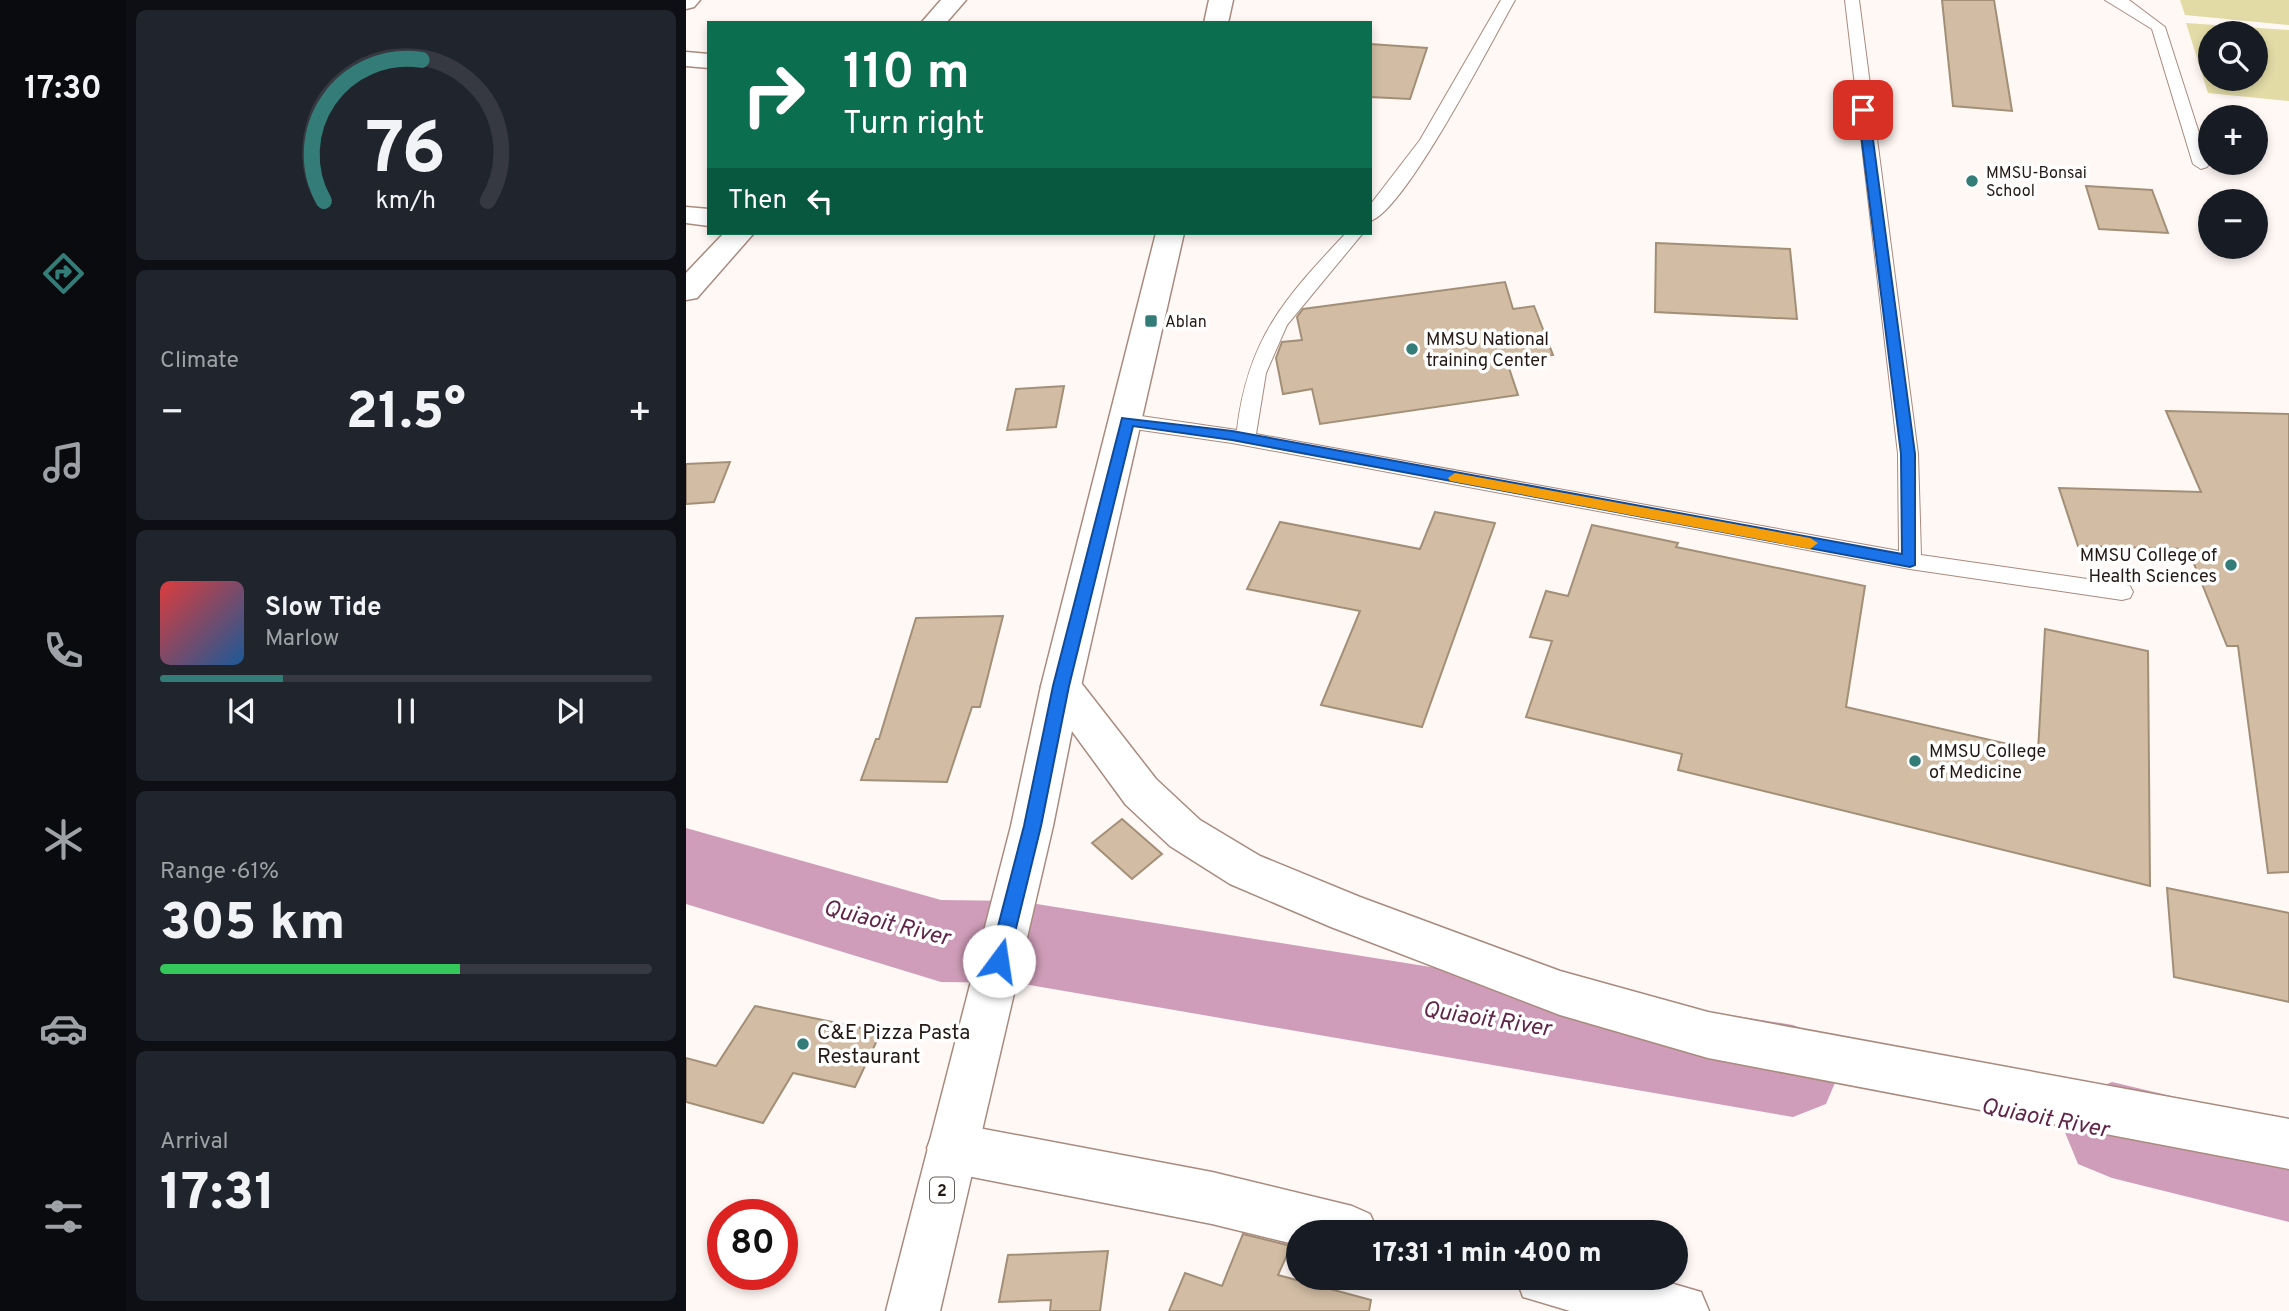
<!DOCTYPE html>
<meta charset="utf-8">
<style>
:root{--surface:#171b24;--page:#20242c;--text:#f1f3f6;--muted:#9ea1a6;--line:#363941;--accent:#347c77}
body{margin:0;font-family:Overpass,sans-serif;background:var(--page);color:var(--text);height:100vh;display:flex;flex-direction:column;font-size:26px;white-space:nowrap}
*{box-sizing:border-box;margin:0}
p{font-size:23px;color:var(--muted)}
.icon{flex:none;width:38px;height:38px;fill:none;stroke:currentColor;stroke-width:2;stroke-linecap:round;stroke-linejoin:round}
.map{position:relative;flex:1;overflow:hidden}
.panel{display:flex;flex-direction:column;gap:10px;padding:10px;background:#0d0f14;width:560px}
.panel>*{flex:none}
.guide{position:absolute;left:21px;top:21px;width:665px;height:214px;border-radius:0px;box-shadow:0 4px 10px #0003;background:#0b6e4f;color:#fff;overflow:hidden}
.controls{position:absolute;left:1512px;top:21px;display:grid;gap:14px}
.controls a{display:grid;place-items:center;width:70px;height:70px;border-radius:50%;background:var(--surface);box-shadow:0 4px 10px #0003;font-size:35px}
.speed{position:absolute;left:21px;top:1199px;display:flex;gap:14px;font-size:35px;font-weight:700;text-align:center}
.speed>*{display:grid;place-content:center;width:91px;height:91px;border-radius:50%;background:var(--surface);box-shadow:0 4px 10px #0003;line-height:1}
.speed .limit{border:10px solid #d22;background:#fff;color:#111}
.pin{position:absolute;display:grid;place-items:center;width:60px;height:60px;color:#fff;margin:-30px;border-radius:14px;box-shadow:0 4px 10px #0006}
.me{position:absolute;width:77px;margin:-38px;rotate:14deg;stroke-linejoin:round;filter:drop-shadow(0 0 5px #0008)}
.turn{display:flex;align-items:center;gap:24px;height:147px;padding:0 21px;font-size:32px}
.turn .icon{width:91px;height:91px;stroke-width:2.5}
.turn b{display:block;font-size:49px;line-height:60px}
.then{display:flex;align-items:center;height:66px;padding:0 21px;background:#0003;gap:14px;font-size:26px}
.big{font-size:52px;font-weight:800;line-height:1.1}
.panel .widget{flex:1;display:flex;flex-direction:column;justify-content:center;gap:10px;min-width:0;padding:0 24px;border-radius:10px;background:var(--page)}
.panel .dial{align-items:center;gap:0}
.dial svg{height:182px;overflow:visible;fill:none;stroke:var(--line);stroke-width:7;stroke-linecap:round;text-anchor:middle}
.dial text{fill:var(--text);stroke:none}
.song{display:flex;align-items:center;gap:21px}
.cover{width:84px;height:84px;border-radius:10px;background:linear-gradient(135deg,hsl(0 70% 55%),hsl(210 70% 35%))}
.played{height:7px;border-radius:4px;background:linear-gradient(90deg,var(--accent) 25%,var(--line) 25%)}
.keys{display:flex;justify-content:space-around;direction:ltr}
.heat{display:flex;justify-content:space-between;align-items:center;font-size:38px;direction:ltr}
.charge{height:10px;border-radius:5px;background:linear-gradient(90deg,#34c759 61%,var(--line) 0)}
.trip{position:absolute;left:600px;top:1220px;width:402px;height:70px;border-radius:35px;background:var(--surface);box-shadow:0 4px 10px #0003;font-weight:800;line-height:70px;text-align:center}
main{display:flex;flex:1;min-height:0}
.menu{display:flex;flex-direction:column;width:126px;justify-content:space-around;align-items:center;background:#090b0e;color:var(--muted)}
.menu .icon{width:49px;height:49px}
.menu .selected{color:var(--accent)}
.menu b{font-size:32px;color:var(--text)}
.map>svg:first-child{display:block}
.green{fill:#e2dba6;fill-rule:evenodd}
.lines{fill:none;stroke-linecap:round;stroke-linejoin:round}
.river{fill:#cf9db9;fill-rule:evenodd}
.building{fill:#d2bda4;stroke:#a38f77;stroke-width:2}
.service-casing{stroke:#a98a7e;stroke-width:2}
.minor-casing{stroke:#a98a7e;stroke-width:3}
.tertiary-casing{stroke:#a98a7e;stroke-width:3}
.trunk-casing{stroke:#a98a7e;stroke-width:3}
.service{fill:#fff;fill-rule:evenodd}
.minor{fill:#fff;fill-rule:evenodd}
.tertiary{fill:#fff;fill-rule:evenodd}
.trunk{fill:#fff;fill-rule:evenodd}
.route{fill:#1a73e8;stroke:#114b97;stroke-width:2}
.slow{fill:#f59e0b}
.poi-dot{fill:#347c77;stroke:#fff;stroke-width:2.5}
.labels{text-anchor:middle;stroke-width:7;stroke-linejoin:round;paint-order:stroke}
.far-poi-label{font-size:16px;fill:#251915;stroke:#fff;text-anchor:start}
.shield{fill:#fff;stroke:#665e5b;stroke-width:2}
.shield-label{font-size:16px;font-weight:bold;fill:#251915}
.poi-label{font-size:18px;fill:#251915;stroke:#fff;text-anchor:start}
.near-poi-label{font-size:21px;fill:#251915;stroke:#fff;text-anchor:start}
.near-water-label{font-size:23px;font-style:italic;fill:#61254a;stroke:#fff}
</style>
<main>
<nav class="menu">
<b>17:30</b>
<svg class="icon selected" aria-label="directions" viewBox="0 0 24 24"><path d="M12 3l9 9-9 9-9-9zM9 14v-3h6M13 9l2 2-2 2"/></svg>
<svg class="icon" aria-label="music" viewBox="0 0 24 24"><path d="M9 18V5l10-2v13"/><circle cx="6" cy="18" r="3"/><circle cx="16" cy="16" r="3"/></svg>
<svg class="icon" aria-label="phone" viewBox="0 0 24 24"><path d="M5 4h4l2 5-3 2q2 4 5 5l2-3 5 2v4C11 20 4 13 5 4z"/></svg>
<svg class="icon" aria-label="climate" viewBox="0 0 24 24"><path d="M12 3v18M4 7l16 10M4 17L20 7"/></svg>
<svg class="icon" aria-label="car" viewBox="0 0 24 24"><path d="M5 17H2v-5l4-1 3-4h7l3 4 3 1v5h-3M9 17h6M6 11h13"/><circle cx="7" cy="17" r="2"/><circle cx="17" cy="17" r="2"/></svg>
<svg class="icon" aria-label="filters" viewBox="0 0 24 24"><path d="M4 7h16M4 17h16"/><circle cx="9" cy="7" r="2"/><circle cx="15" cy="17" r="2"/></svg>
</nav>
<section class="panel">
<div class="widget dial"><svg viewBox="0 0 100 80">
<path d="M14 69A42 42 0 1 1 86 69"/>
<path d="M14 69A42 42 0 0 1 57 7" stroke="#347c77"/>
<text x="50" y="56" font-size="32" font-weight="700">76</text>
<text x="50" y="72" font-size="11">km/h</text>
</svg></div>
<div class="widget"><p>Climate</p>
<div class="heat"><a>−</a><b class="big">21.5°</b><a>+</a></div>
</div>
<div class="widget">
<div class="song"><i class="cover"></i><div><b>Slow Tide</b><p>Marlow</p></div></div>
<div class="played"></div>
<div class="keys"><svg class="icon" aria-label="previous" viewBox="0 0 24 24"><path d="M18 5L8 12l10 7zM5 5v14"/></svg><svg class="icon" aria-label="pause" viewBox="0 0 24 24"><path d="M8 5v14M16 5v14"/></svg><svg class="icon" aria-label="next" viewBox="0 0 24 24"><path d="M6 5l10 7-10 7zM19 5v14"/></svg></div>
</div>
<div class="widget"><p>Range · 61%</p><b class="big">305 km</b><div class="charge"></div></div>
<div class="widget"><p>Arrival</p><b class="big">17:31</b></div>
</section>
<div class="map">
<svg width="1603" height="1311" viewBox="0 0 1603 1311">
<rect width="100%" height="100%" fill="#fff8f5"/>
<path class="green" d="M1494 0H1603V25L1499 15Z
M1500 23 1603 30V101L1522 93ZM1524 33H1570V79H1524Z"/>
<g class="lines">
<path class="river" d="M0 828 255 900 332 901 1107 1025 1140 1038 1154 1071 1140 1104 1107 1117 332 983 255 982 0 904Z
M1426 1082 1603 1124V1222L1426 1178 1392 1164 1378 1130 1392 1096Z"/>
</g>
<path class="building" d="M1256 0H1308L1326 111 1267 106Z
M684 44 741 48 724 99 684 97Z
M1400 186 1466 190 1482 233 1413 229Z
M970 243 1104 249 1111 319 969 312Z
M819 282 827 309 848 306 867 355 821 362 832 395 634 424 626 389 597 394 590 358 596 342 616 340 611 317 617 309Z
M378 386 370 427 321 430 330 389Z
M1480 411 1603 414V872L1582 873 1552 646H1541L1502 549 1392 546 1373 488 1515 492Z
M44 462 28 502 0 504V464Z
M749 512 809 523 736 727 635 705 674 611 561 589 594 522 734 549Z
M906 525 992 543 990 547 1179 586 1160 707 1352 751 1359 629 1462 651 1464 886 992 770 996 754 840 717 866 641 844 637 860 591 882 596Z
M317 616 294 707H286L261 782 175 780 190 739H193L230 618Z
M436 819 476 854 446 879 406 843Z
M1481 888 1603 913V1002L1488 977Z
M69 1006 195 1032 169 1087 107 1073 77 1123 0 1102V1058L30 1066Z
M557 1234 605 1246 592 1275 685 1300 683 1311H483L499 1273 536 1286Z
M422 1251 414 1311H364L365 1300 313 1302 322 1255Z"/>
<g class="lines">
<defs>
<path id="service" d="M815 0H829C808 37 718 213 684 221V205L734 140Z
M1159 0H1173L1232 454 1235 555 1436 584 1444 586 1447 592 1444 598 1436 600 1224 569 546 443 441 428 431 421 441 414 551 430C562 338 599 298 660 233H677L601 325 580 373 570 434 1213 551 1212 454Z
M1419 0H1443L1479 27 1523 164 1521 167 1515 169 1507 164 1466 29Z"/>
<path id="minor" d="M0 0H14L8 7 0 9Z
M255 0H280L260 23H235Z
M0 52 23 54V68L0 66Z
M0 207 23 209V226L0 223Z
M38 233H68L11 298 0 300V273Z"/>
<path id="tertiary" d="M375 670 389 675 470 779 514 820 574 856 674 897 874 971 1022 1012 1603 1119V1169L1022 1058 874 1015 645 927 544 884 484 846 440 805 361 697 355 686 361 675Z
M266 1123 526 1172 666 1206 684 1214 692 1232H612V1245L526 1224 266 1173 248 1166 241 1148 248 1130Z
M830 1278H967L1015 1292 1023 1311H884L837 1297Z"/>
<path id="trunk" d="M523 0H547L542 23H518Z
M470 233H498L395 686 367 826 254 1311H200L325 826 355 686Z"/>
</defs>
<use href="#service" class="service-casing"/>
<use href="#minor" class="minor-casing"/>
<use href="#tertiary" class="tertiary-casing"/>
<use href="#trunk" class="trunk-casing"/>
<use href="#service" class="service"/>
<use href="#minor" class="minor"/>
<use href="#tertiary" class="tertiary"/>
<use href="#trunk" class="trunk"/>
</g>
<path class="route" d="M1177 107 1183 110 1229 454V565L1224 567 546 440 447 426 383 686 355 826 322 961 320 967 313 970 306 967 303 961 338 826 367 686 436 418 546 431 1216 554 1215 454 1172 110Z"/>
<path class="slow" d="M769 473 1124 538 1132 543 1124 549 764 481 762 478Z"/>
<g class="poi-dot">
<circle cx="1286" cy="181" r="7"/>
<rect x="458" y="314" width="14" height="14" rx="3.5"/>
<circle cx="726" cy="349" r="7"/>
<circle cx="1545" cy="565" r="7"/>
<circle cx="1229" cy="761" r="7"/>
<circle cx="117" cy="1044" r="7"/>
</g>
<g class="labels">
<g class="far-poi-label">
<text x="1300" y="178">MMSU-Bonsai<tspan x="1300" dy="18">School</tspan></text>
<text x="479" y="327">Ablan</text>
</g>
<rect class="shield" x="244" y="1177.5" width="24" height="25" rx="5"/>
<g class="shield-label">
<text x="256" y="1196">2</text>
</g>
<g class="poi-label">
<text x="740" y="345">MMSU National<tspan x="740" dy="21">training Center</tspan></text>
<text x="1531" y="561" text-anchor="end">MMSU College of<tspan x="1531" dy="21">Health Sciences</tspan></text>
<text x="1243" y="757">MMSU College<tspan x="1243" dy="21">of Medicine</tspan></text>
</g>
<g class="near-poi-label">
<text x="131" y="1039">C&amp;E Pizza Pasta<tspan x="131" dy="24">Restaurant</tspan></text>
</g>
<g class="near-water-label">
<text transform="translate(201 922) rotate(14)" y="8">Quiaoit River</text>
<text transform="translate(801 1018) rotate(9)" y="8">Quiaoit River</text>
<text transform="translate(1359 1117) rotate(11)" y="8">Quiaoit River</text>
</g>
</g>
</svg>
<div class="controls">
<a><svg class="icon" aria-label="search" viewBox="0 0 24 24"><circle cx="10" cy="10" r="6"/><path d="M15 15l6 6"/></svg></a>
<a>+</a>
<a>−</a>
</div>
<div class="speed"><div class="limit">80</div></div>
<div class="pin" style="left:1177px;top:110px;background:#d93025"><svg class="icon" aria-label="arrive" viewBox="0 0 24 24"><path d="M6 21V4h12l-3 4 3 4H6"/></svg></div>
<svg class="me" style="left:313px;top:961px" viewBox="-20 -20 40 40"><circle r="19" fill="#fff"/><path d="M0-13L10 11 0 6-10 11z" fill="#1a73e8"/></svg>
<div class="trip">17:31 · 1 min · 400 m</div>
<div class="guide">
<div class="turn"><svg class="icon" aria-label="right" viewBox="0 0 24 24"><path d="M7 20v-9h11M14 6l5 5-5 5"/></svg><div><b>110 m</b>Turn right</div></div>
<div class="then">Then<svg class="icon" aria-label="left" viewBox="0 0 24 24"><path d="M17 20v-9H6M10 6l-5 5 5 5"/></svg></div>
</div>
</div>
</main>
